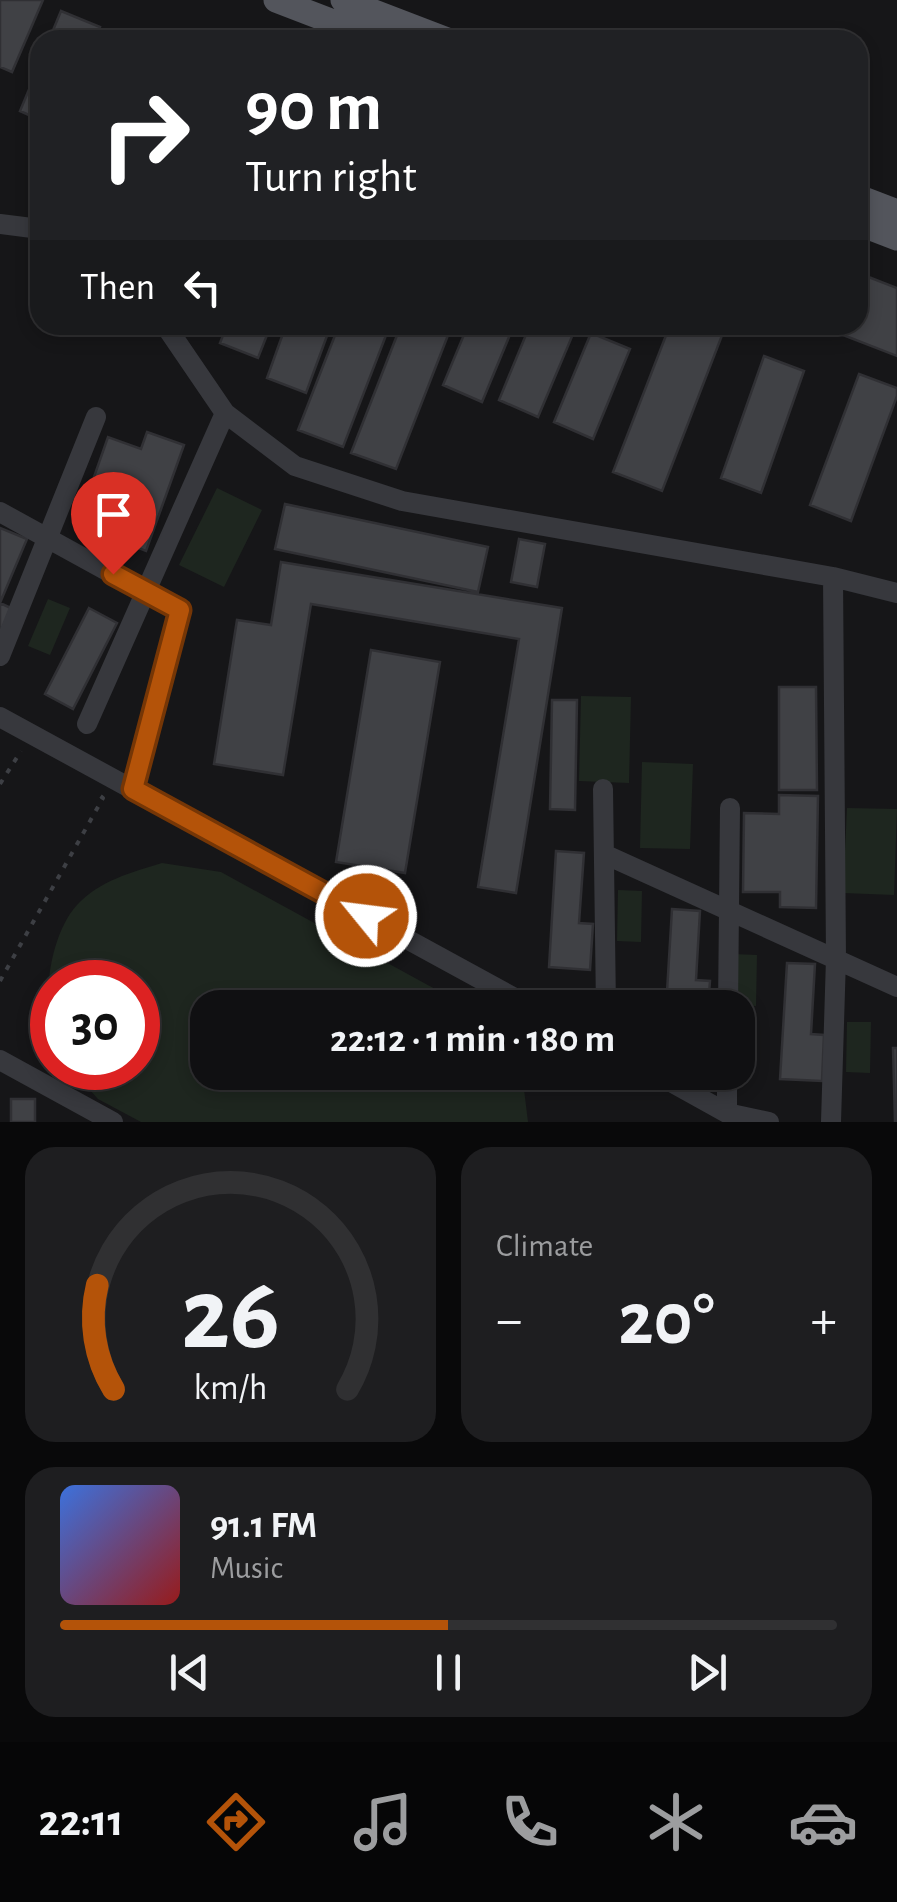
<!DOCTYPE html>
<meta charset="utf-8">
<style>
:root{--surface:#101012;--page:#1e1e20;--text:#f1f3f6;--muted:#9c9d9f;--line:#303032;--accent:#b45309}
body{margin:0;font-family:"Alegreya Sans",sans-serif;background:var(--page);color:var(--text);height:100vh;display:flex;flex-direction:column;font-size:38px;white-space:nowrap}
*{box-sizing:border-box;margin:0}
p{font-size:32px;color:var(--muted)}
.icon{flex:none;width:55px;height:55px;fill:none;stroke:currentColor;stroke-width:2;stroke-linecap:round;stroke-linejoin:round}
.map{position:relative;height:1122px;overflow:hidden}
.side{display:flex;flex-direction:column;gap:25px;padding:25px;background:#09090a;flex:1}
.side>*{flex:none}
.hud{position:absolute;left:30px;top:30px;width:838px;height:305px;border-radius:30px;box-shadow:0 5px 15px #0003,0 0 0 2px var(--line);background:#202124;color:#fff;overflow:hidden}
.speed{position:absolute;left:30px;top:960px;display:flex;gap:20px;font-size:50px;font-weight:700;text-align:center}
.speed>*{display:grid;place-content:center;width:130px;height:130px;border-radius:50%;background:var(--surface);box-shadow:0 5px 15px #0003,0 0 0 2px var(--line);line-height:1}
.speed .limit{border:15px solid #d22;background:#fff;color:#111}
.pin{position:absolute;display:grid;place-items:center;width:85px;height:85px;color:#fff;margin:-102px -42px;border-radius:50% 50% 50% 0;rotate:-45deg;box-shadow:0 0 10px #0007}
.pin .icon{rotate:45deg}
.me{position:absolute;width:110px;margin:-55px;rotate:299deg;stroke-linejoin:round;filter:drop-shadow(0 0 8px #0008)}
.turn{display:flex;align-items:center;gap:35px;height:210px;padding:0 50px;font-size:45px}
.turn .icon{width:130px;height:130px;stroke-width:2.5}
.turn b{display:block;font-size:70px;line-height:85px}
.then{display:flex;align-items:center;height:95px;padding:0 50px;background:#0003;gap:20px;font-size:38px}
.big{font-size:75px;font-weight:600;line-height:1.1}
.side .card{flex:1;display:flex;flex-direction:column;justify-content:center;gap:15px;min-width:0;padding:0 35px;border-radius:30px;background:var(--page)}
.side .dial{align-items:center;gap:0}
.dial svg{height:260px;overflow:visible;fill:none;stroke:var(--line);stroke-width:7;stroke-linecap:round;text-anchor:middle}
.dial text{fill:var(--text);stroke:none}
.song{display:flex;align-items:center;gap:30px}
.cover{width:120px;height:120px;border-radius:15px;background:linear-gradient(135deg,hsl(220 70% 55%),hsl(0 70% 35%))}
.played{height:10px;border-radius:5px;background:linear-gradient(90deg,var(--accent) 50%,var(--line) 50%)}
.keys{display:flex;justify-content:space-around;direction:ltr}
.heat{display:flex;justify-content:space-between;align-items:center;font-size:55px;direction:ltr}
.side .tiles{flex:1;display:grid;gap:25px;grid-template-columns:1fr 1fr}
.card:last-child{grid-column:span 2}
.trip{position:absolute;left:190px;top:990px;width:565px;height:100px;border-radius:30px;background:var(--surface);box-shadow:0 5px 15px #0003,0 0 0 2px var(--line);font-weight:600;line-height:100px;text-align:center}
.tabs{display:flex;height:160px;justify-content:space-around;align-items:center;background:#060607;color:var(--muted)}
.tabs .icon{width:70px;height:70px}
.tabs .on{color:var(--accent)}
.tabs b{font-size:45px;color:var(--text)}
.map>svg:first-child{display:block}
.green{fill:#1e261f}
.building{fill:#404145;stroke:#303034;stroke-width:2.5}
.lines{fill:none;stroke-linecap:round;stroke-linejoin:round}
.path{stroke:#3d3f44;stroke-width:4;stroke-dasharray:5 8;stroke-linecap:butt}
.minor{stroke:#37383d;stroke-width:20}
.major{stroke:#53555c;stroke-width:25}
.route-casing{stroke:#753606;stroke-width:25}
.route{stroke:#b45309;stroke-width:18}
</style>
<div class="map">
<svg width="897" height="1122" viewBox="0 0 897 1122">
<rect width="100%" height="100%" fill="#161618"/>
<path class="green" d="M217 488 262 510 224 587 179 565Z
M48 599 70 608 50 655 28 646Z
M581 696 631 697 629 783 579 781Z
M642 762 693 764 690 849 640 848Z
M847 808 897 809 894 895 843 893Z
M162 863 221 872 468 1007 208 1008V1072L522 1073 528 1122H141L98 1099 70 1068H138V982H52V1026C42 993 52 932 77 905 99 881 132 872 162 863Z
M618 890 642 891 641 942 617 941Z
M733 954 757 955 756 1006 732 1005Z
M847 1022H871L870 1073 846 1072Z"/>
<path class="building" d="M0 0H43L12 72 0 67Z
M61 11 100 27 95 40H49Z
M40 63V120L20 111Z
M866 276 897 288V356L843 335 847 325H858V299Z
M227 325H271L258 358 220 343Z
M286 325H331L306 393 267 378Z
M339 325H390L343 447 298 430Z
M401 325H452L396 469 351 453Z
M468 325H514L482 402 443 385Z
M530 325 576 327 538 417 499 400Z
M670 325H726L662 491 613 472Z
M591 333 630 349 593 439 554 422Z
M764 356 804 371 761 493 721 478Z
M859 374 897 388V396L851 521 810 505Z
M147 432 184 445 146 551 112 538 117 524 82 511 108 437 141 449Z
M285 504 488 547 478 592 275 549Z
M0 528 27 539 0 603 13 609 0 640Z
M519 539 545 544 537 587 511 582Z
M281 562 562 608 516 893 478 887 519 639 311 604 283 775 214 764 237 620 271 625Z
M89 608 117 623 73 709 45 694Z
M371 650 440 662 405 873 336 862Z
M779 687H816L817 790H779Z
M552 700H577L575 810 550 809Z
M779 795 818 796 816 908 780 907V892H743L744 813 779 814Z
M556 851 584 853 579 923 593 924 590 970 549 967Z
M672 909 700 911 696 980 710 981 708 1008H666Z
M787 963 815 964 811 1034 824 1035 822 1081 780 1079Z
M893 1048H897V1122H895Z
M11 1099H35V1122H11Z"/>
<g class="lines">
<path class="path" d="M0 784 21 751
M0 981 103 798 99 795"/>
<path class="minor" d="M0 224 40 229
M165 325 225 413 295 466 402 501 833 577 897 593
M0 512 180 611 133 789
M0 656 96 417
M0 717 533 1008
M87 724 225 413
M603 789 606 1008
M604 854 897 987
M728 1008 730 808
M0 1060 113 1122
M653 1072 743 1122
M727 1072V1113L769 1122
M831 1122 836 958 833 577"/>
<path class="major" d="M276 0 380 40
M343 0 447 40
M858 197 897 212
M858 223 897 238"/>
</g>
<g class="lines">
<defs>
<path id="route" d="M113 574 180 610 133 789 366 916"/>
</defs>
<use href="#route" class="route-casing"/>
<use href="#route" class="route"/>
</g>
</svg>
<div class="speed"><div class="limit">30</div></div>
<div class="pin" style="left:113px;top:574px;background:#d93025"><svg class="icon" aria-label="arrive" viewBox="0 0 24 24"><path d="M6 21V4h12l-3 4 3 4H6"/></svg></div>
<svg class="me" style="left:366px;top:916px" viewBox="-20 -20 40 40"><circle r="17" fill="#b45309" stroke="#fff" stroke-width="3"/><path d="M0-11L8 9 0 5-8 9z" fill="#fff"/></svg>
<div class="trip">22:12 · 1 min · 180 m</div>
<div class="hud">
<div class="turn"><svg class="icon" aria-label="right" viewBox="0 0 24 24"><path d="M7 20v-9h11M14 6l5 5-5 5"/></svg><div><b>90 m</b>Turn right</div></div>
<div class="then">Then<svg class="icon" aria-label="left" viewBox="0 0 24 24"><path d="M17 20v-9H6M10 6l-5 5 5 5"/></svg></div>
</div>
</div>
<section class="side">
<div class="tiles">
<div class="card dial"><svg viewBox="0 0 100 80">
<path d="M14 69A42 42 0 1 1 86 69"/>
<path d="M14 69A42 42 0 0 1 9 37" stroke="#b45309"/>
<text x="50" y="56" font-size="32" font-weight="700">26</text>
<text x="50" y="72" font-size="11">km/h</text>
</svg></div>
<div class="card"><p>Climate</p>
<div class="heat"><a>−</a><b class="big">20°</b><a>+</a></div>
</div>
<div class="card">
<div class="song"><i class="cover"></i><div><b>91.1 FM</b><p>Music</p></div></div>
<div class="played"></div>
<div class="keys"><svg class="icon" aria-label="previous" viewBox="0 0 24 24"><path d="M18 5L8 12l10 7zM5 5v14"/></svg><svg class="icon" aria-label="pause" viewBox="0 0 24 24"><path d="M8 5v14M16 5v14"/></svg><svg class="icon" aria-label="next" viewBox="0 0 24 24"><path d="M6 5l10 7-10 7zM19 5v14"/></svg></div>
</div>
</div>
</section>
<nav class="tabs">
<b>22:11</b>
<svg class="icon on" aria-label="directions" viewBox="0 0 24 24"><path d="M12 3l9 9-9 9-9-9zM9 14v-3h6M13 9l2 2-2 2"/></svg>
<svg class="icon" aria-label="music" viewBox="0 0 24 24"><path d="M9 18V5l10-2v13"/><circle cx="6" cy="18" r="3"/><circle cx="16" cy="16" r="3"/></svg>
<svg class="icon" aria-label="phone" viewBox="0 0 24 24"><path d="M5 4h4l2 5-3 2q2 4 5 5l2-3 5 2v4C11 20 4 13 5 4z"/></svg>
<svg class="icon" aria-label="climate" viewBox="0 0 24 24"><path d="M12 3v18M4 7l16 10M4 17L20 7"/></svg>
<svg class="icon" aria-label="car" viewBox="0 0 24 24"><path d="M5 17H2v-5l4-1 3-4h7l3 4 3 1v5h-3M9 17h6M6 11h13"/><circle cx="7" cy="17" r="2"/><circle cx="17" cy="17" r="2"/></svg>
</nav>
